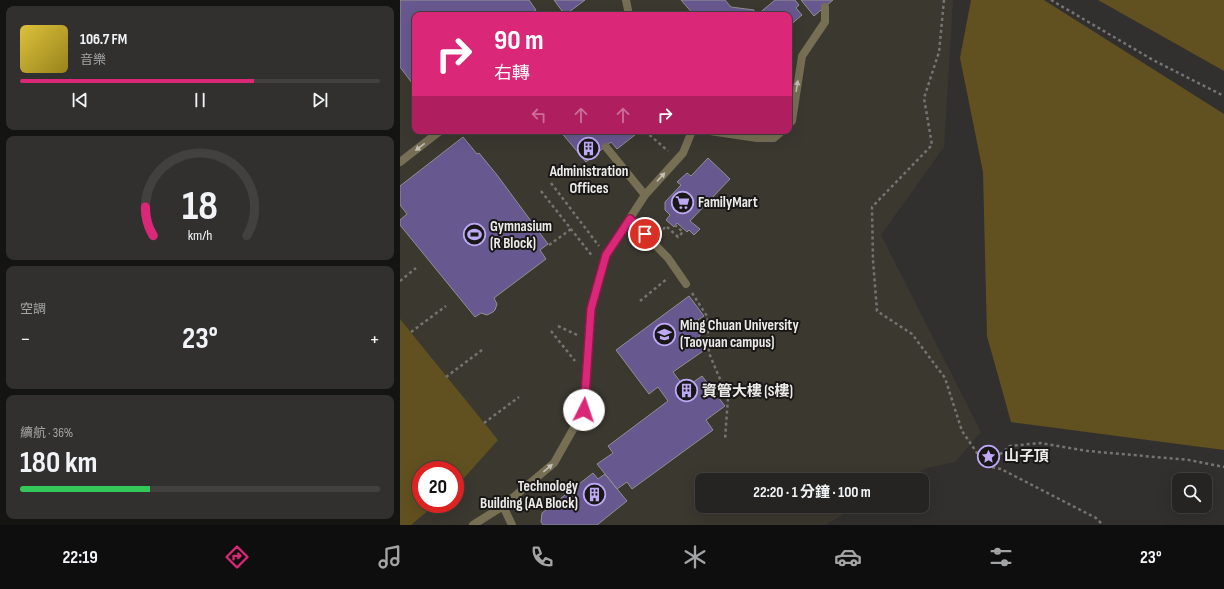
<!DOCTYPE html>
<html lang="zh-TW">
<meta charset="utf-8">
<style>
:root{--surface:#252422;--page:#31302f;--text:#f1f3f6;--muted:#a3a4a5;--line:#424140;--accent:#db2777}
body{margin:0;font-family:"Sofia Sans Condensed","Noto Sans TC",sans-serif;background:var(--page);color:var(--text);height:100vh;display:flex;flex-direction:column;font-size:15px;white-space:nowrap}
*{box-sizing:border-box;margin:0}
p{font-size:13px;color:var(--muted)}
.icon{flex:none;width:22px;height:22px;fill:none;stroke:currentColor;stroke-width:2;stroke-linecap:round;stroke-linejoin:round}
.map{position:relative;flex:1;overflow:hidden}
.side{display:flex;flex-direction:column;gap:6px;padding:6px;background:#141413;width:400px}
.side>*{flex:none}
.banner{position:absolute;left:12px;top:12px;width:380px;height:122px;border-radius:8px;box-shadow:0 4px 16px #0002,0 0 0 1px var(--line);background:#db2777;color:#fff;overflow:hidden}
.tools{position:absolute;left:772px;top:473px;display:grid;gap:8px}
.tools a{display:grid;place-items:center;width:40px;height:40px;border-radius:8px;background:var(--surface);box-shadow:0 4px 16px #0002,0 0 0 1px var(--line);font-size:20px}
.speed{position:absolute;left:12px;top:461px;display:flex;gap:8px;font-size:20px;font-weight:700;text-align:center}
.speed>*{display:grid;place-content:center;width:52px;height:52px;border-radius:50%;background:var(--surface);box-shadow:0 4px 16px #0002,0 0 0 1px var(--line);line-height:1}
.speed .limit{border:6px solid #d22;background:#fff;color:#111}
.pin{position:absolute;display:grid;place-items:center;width:34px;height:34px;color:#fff;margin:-17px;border:2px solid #fff;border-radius:50%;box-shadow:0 1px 4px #0007}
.me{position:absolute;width:44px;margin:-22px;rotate:4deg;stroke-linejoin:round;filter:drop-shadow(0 0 3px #0008)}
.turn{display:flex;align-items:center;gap:14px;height:84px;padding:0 16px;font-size:18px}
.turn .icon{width:52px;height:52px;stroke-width:2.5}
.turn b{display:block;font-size:28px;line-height:34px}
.lanes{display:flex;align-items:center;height:38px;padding:0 16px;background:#0003;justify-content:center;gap:20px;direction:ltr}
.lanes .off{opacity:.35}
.big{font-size:30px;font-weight:700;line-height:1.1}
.side .widget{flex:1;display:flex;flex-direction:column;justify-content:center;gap:6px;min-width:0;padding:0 14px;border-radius:8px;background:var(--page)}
.side .dial{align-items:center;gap:0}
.dial svg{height:104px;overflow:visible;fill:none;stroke:var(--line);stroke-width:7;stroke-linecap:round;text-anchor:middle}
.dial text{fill:var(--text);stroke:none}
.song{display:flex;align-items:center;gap:12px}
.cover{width:48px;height:48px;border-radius:6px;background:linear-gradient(135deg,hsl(50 70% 55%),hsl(50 70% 35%))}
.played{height:4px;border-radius:2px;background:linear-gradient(90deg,var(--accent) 65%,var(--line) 65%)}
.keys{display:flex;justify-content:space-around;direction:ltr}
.heat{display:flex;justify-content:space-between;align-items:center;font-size:22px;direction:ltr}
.charge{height:6px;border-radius:3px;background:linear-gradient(90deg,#34c759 36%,var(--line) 0)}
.trip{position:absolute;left:295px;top:473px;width:234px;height:40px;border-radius:8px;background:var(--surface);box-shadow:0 4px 16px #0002,0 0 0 1px var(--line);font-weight:700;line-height:40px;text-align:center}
.tab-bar{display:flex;height:64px;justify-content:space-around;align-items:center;background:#0f0e0e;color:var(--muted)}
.tab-bar .icon{width:28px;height:28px}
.tab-bar .selected{color:var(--accent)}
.tab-bar b{font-size:18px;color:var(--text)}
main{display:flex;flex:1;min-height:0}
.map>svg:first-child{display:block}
.built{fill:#3b3830;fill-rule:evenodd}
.green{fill:#615120}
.building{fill:#685890;stroke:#908f92}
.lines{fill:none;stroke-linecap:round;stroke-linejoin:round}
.path{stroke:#757472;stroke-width:2.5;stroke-dasharray:3 3;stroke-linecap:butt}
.service{stroke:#776f54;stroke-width:8}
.oneway{fill:#c3c0b5}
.route-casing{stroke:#8e194d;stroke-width:10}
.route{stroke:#db2777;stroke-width:7}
.labels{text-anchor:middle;stroke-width:4;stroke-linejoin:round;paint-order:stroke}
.poi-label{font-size:15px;font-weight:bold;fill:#ecebe9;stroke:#191817;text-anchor:start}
</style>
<main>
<section class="side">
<div class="widget">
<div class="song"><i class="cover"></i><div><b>106.7 FM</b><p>音樂</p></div></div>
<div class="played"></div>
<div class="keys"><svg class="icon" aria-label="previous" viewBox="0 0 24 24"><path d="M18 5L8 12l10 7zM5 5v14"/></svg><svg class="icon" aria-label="pause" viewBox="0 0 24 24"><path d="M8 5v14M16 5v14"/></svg><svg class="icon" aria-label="next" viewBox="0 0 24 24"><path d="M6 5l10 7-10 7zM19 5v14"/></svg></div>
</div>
<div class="widget dial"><svg viewBox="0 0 100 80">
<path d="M14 69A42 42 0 1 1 86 69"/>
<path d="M14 69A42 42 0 0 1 8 47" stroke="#db2777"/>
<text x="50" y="56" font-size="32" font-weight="700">18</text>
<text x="50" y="72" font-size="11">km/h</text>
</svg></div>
<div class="widget"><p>空調</p>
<div class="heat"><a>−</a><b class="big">23°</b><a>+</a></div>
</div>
<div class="widget"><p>續航 · 36%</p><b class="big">180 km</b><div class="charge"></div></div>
</section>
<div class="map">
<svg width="824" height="525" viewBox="0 0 824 525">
<rect width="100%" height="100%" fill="#31302e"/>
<path class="built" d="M0 0H553L544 147 481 235 581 432 555 462 526 468 505 480H302V506H458L425 525H0ZM15 15H389V131H15ZM21 470H55V504H21Z"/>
<path class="green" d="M571 0H644L824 114V450L611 422 587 336 583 172 560 58Z
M698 0H824V71Z
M0 319 98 440 55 488V470H21V504H36L11 525H0Z"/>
<path class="building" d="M0 0H129L136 10 129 15H15V87L0 67Z
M154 0H185L165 15Z
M281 0H325L331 7 354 10V15H294Z
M375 0H395L399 5 396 8 402 15 389 26V15H357Z
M401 0H433L414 16Z
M160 131H240L217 149 211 142 186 162Z
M63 137 77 154 79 153 97 175 148 244 140 250 146 259 94 298 97 304 95 310 93 312 87 315 81 313 75 317 0 225V220L7 214 0 205V186Z
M308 158 330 179 290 221 300 229 294 235 289 230 287 232 277 223 274 227 266 220 270 215 265 210V202L281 185 277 182 287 173 291 176Z
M289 296 304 316 298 320 303 325V331L298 338 306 349 273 372 285 388 302 376 325 406 306 420 313 430 232 489 227 482 217 489 197 464 213 453 208 446 268 401 258 387 249 394 216 350Z
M193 473 198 479 205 474 227 501 197 525H143L141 522 142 513Z"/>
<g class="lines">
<path class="path" d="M544 0 539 52 524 98 532 145 472 207 473 260 477 311 512 334 545 378 562 431 586 466 601 469 696 518 703 525
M651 0 753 60 824 96
M245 131 268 151
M151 183 199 246
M141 191 193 257
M259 234 266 226 278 237 283 232 275 225
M149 245 171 229
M0 281 16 268
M292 293 307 316 309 353 328 398 325 439
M240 301 268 278
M158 326 177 335
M151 331 175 361
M11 332 46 306
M46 377 82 350
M84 423 119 397
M586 466 610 446 640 443 688 451 789 460 824 467"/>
<path class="service" d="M226 0 229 15
M208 15H226
M389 124 392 121 402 56 425 22V7
M310 131 357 138H374L382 131
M206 147 245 195
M0 162 40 131
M230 219 268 258 286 284
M103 506 112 525
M73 525 103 506 154 463 184 410 191 309 206 255 245 195 283 153 292 131"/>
</g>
<defs><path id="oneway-solid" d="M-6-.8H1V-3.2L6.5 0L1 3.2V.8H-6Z"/></defs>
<g class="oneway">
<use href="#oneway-solid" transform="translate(397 86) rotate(-81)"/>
<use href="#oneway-solid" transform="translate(20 147) rotate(142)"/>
<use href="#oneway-solid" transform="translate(261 177) rotate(-47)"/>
<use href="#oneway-solid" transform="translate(148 468) rotate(-40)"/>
</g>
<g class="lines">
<defs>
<path id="route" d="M184 410 191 309 206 255 230 219 245 234"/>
</defs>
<use href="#route" class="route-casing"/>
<use href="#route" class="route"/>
</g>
<defs>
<symbol id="building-ring" viewBox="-11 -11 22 22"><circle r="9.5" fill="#191817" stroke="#bea9f5" stroke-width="1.5"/><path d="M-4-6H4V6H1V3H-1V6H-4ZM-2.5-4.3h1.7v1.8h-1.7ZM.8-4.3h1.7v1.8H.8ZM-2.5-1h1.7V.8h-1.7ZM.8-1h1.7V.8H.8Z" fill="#bea9f5"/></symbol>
<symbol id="supermarket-ring" viewBox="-11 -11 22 22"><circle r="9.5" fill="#191817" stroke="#bea9f5" stroke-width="1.5"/><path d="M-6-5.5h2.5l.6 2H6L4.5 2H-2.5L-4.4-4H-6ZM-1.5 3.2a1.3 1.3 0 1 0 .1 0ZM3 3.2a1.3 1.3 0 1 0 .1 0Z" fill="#bea9f5"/></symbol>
<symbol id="stadium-ring" viewBox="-11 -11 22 22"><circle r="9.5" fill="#191817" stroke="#bea9f5" stroke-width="1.5"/><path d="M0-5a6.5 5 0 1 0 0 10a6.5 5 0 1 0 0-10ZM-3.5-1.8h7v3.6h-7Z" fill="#bea9f5"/></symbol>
<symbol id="university-ring" viewBox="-11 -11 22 22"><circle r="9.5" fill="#191817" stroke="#bea9f5" stroke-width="1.5"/><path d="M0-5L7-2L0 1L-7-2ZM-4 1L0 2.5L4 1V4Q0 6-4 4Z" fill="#bea9f5"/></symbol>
<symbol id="sight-ring" viewBox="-11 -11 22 22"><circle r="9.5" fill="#191817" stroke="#bea9f5" stroke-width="1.5"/><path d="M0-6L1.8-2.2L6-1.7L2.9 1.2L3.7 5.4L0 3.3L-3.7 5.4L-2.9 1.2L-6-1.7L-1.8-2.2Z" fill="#bea9f5"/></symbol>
</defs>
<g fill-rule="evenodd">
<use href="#building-ring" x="176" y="136" width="25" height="25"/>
<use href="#supermarket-ring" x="270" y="190" width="25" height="25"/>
<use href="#stadium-ring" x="62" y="222" width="25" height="25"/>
<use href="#university-ring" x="252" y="322" width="25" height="25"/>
<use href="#building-ring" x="274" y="378" width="25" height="25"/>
<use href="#sight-ring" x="576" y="444" width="25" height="25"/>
<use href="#building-ring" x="182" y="482" width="25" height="25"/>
</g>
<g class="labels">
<g class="poi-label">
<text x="189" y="176" text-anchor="middle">Administration<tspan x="189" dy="17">Offices</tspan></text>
<text x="298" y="207">FamilyMart</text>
<text x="90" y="231">Gymnasium<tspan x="90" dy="17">(R Block)</tspan></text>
<text x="280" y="330">Ming Chuan University<tspan x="280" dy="17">(Taoyuan campus)</tspan></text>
<text x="302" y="396">資管大樓 (S樓)</text>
<text x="604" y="461">山子頂</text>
<text x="178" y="491" text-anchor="end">Technology<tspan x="178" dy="17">Building (AA Block)</tspan></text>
</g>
</g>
</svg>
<div class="tools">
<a><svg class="icon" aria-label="search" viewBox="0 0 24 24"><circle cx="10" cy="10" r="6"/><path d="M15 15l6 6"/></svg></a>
</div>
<div class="speed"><div class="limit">20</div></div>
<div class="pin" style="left:245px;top:234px;background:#d93025"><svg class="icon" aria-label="arrive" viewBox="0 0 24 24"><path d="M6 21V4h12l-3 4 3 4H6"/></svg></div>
<svg class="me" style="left:184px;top:410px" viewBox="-20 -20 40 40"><circle r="19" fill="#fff"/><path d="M0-13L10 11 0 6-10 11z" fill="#db2777"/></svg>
<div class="trip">22:20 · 1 分鐘 · 100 m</div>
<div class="banner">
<div class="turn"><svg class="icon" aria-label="right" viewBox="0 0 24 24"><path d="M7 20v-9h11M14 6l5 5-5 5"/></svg><div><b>90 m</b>右轉</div></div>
<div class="lanes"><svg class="icon off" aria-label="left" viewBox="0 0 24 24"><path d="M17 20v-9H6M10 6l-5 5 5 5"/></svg><svg class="icon off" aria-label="ahead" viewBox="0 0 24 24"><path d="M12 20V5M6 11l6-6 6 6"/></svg><svg class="icon off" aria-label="ahead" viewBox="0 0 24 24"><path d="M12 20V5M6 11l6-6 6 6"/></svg><svg class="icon" aria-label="right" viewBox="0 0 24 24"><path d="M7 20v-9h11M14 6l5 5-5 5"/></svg></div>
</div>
</div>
</main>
<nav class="tab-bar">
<b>22:19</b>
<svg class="icon selected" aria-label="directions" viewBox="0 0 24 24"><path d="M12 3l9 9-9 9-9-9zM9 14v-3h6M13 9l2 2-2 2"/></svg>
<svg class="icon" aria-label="music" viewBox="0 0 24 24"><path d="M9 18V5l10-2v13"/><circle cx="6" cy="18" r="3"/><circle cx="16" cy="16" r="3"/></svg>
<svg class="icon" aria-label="phone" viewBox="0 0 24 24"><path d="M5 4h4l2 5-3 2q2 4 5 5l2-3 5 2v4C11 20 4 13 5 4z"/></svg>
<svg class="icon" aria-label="climate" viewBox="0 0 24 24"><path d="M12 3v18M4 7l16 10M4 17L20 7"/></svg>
<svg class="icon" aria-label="car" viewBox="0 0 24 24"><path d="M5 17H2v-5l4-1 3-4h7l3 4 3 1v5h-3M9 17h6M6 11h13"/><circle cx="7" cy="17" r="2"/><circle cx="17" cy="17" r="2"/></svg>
<svg class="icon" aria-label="filters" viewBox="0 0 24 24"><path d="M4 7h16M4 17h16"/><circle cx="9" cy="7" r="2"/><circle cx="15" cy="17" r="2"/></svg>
<b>23°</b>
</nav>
